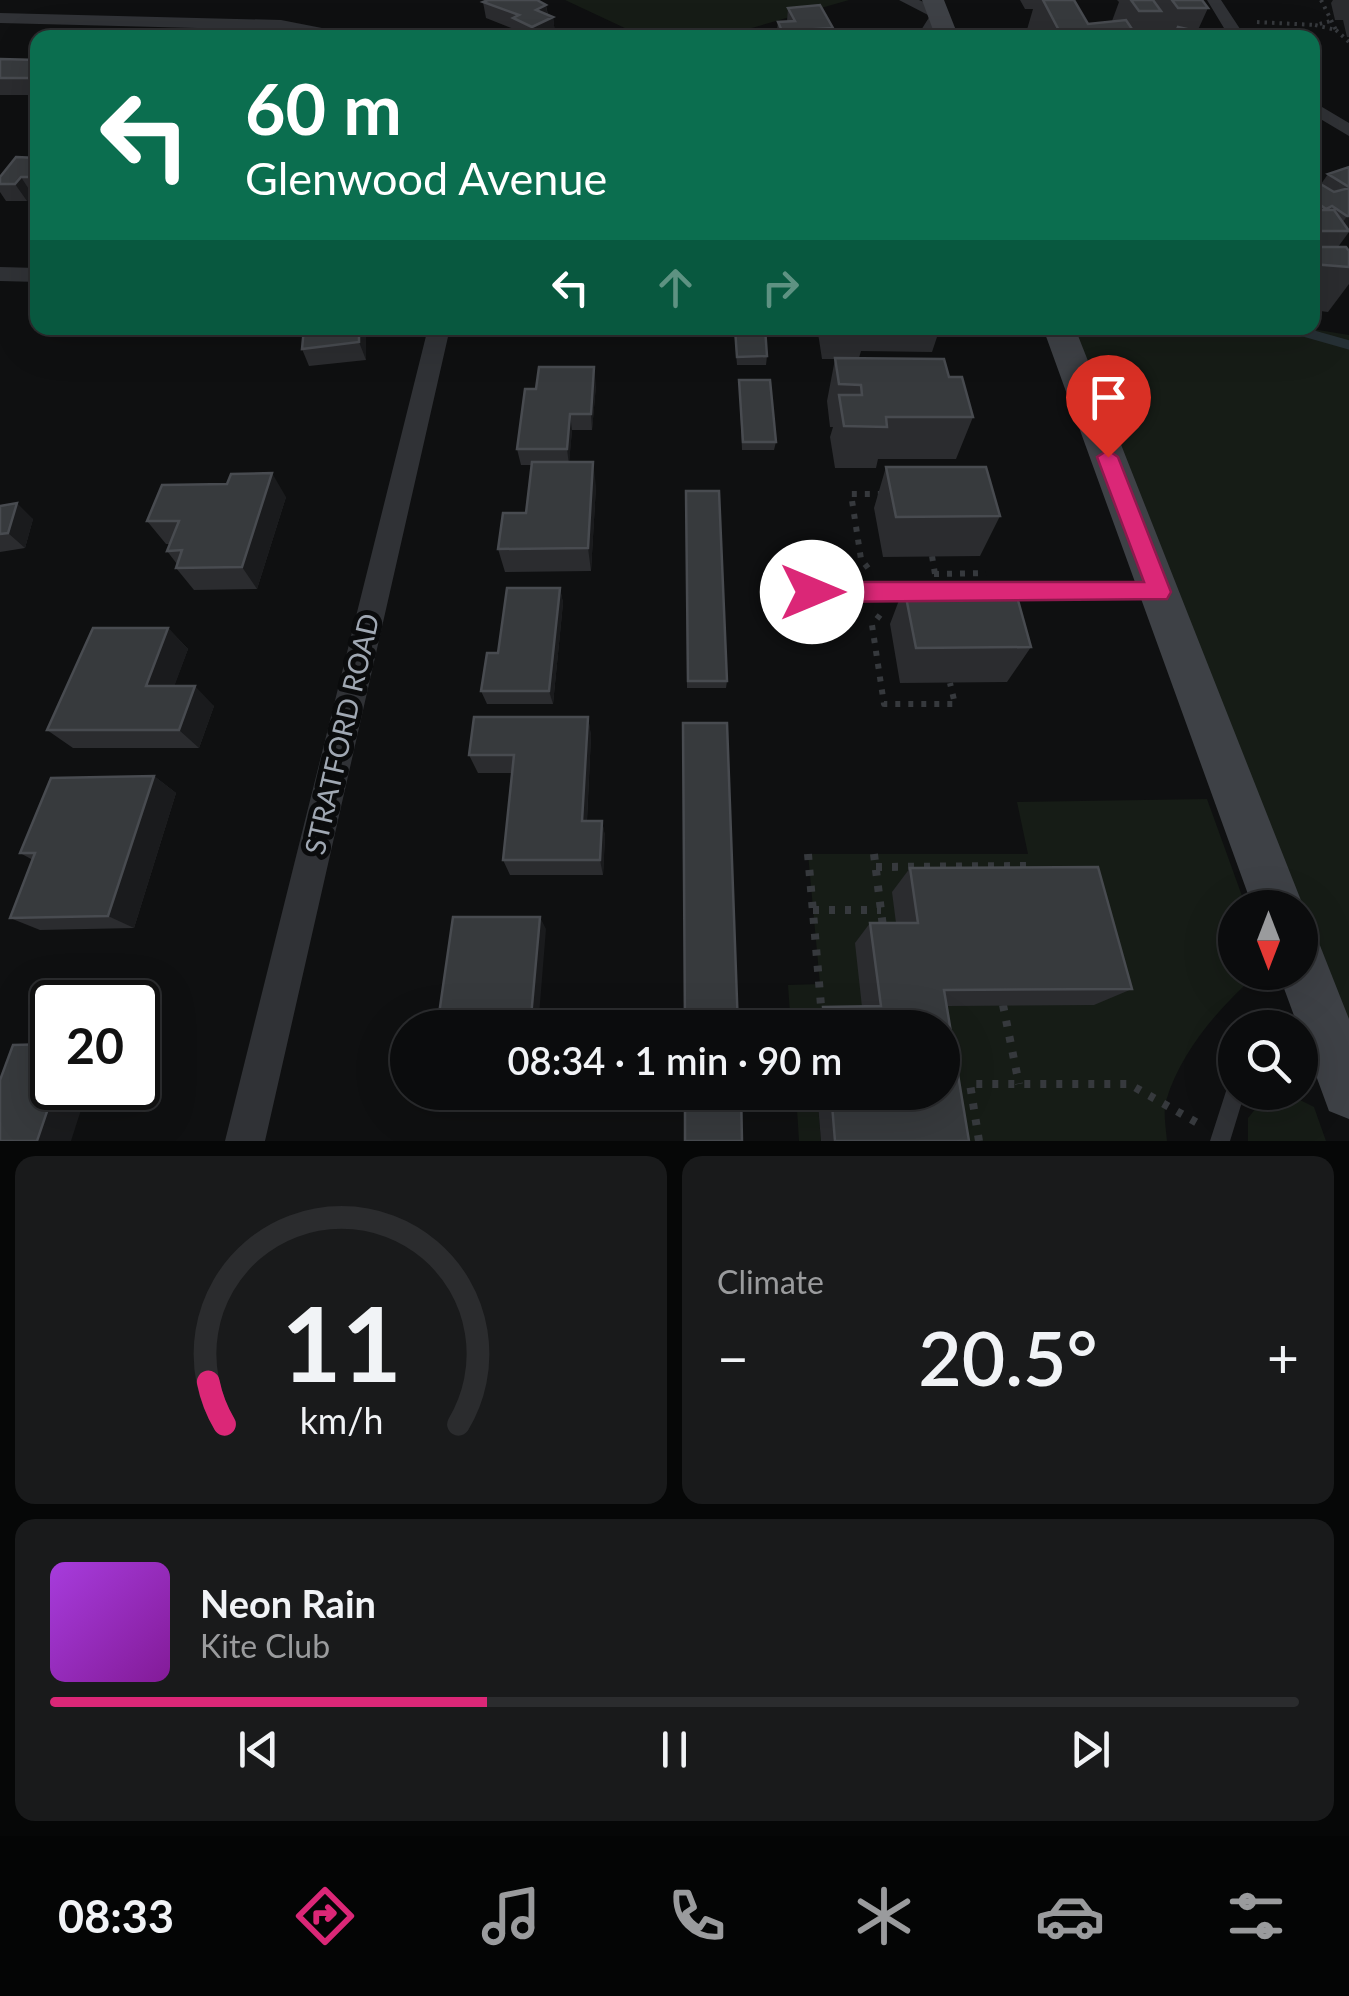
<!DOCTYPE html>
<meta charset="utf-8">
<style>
:root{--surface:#0b0c0d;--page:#191a1b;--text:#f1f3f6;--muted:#9a9b9d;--line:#2b2c2e;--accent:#db2777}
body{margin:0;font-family:Lato,sans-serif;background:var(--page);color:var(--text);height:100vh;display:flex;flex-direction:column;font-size:38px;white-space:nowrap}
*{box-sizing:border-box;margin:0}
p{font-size:32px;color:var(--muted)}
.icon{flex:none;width:55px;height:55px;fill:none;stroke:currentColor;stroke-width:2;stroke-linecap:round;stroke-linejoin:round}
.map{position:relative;height:1141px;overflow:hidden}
.sheet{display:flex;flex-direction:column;gap:15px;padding:15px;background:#060707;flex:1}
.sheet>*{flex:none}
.banner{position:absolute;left:30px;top:30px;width:1290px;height:305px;border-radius:20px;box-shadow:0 10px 40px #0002,0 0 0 2px var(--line);background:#0b6e4f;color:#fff;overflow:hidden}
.needle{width:65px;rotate:180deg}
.controls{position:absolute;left:1218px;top:890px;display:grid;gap:20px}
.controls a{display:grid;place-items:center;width:100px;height:100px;border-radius:50%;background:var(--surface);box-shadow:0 10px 40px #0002,0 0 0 2px var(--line);font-size:50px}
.speed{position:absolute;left:30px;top:980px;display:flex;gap:20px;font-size:50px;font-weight:700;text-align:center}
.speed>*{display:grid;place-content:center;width:130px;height:130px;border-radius:50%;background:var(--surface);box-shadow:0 10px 40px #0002,0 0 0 2px var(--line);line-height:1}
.speed .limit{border:5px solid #111;border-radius:15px;background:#fff;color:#111}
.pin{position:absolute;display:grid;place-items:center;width:85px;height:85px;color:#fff;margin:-102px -42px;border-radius:50% 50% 50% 0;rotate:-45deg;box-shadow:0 0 10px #0007}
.pin .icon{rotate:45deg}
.me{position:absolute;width:110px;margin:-55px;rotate:90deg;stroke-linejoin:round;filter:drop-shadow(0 0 8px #0008)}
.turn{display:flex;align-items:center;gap:35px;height:210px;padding:0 50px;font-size:45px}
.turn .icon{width:130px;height:130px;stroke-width:2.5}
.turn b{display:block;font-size:70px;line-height:85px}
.lanes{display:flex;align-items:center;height:95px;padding:0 50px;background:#0003;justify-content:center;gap:50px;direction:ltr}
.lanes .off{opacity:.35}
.big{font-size:75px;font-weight:600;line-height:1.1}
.sheet .card{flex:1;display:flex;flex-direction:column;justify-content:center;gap:15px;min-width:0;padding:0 35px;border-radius:20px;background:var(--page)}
.sheet .dial{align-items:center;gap:0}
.dial svg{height:260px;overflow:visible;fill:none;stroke:var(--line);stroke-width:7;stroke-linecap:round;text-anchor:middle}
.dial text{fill:var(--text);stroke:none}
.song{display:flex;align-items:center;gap:30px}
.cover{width:120px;height:120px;border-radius:15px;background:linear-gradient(135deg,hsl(280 70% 55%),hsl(290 70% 35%))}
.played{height:10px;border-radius:5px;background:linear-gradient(90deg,var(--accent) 35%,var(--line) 35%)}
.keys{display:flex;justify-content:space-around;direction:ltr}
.heat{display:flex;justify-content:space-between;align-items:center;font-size:55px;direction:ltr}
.sheet .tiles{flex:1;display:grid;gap:15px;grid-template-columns:1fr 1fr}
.card:last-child{grid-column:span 2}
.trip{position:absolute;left:390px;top:1010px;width:570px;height:100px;border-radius:50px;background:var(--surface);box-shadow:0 10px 40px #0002,0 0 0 2px var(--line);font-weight:600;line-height:100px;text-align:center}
.tabs{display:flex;height:160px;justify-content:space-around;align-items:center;background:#040505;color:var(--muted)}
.tabs .icon{width:70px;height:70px}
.tabs .on{color:var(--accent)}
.tabs b{font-size:45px;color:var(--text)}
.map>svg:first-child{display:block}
.green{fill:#161c16}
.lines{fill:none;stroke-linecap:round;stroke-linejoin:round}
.stream{stroke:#263035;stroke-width:9}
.path-far2{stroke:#36393d;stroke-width:4;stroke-dasharray:2.5 5;stroke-linecap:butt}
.path-far1{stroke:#36393d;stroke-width:6;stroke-dasharray:5 8;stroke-linecap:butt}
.path{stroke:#36393d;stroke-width:8;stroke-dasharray:6 10;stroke-linecap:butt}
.lane{fill:#303236;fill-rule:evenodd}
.street{fill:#303236;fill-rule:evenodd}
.secondary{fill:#3e4146;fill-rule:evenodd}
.wall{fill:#2b2c2f}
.shaded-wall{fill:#1a1b1d}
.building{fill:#373a3d;stroke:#484b50;stroke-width:2.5}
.route{fill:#db2777;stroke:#8e194d;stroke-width:2.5}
.labels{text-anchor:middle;stroke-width:10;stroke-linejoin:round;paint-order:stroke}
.street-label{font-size:28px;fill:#a0a8b3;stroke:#0a0b0c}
</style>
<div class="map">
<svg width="1349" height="1141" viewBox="0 0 1349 1141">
<rect width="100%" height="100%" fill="#0f1011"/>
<path class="green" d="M565 0H849L717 38 644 37Z
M1059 328H1306L1349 335V1091L1300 962V908L1279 907Z
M1207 799 1246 907 1235 908V972L1258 973C1220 1007 1181 1050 1166 1101 1163 1113 1166 1129 1167 1141H942V1028L899 943 864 1020 812 1021 811 1027H791L788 985 820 984 808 854H1028L1017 802Z
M796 1093H817L821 1141H799Z
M1266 1096 1294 1097 1314 1107 1326 1141H1248V1118Z"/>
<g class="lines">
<path class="stream" d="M1289 328 1349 345"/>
<path class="path-far2" d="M1321 0 1336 30 1315 25 1331 21
M1257 22 1315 25
M1336 30 1349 42"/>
<path class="path-far1" d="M932 556 935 574
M868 568 861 559 851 494H887
M934 574 986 573
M880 615 872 625 884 704H955L950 683"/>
<path class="path" d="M808 854 822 1017
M874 854 883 927
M876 867 1026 866 1028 874
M813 910H881
M1003 1005 1019 1084
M979 1141 970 1084H1129L1201 1125"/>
<path class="lane" d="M811 586H918L923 588 925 592 923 596 918 598H811L806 596 804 592 806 588Z
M1000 586H1153L1158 588 1160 592 1158 596 1153 598H1000L995 596 993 592 995 588Z
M1235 1082V1092H1245L1230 1141H1210L1228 1085Z"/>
<path class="street" d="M899 0H919L944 11 947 14 932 38H916L930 16Z
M1207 0H1221L1246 38H1230Z
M0 13 281 20 373 38H332L281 30 0 23Z
M1312 101 1349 123V136L1312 114Z
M0 267 38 268V282L0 281Z
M428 328H450L265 1141H225Z"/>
<path class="secondary" d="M922 0H944L959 38H936Z
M1043 328H1075L1304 908 1300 919V908H1253Z
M1300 936 1319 943 1349 1019V1119L1329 1111 1278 972H1300Z"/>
</g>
<path class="wall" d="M1020 0H1074L1088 24 1112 21 1119 2 1117 0H1202L1208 8 1197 32 1222 37 1028 38 1026 33 1033 9H1025Z
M1333 0H1349V37H1347L1343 20H1335L1331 3Z
M483 2 546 5 548 15 553 17 555 34 546 38H521L515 34 514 29 486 18Z
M788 8 833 28 832 38H776L778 22 787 21Z
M0 59 38 60V95H0Z
M38 158V195L32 194 27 201H6L0 192V177Z
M1349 167V232L1338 247 1349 251V284L1328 312 1312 310V179L1321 184 1328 174Z
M734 328H765L767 356 766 365H737Z
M820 328H940L932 352 861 351 859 358 949 377 973 417 956 459H878L876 468H835L830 437 833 427H830L827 401 835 359H822L818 333Z
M366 331V360L309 366 302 349Z
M739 380 776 442 774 450H742Z
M596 385 592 430H572L569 462 596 486 591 571 505 572 498 549 526 513 532 465H521L517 449Z
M886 467 1000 516 980 556 883 557 874 508Z
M686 491 727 681 726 688H687Z
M286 497 257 589 194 590 176 568 177 564 167 551 170 544H166L147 521Z
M0 506 33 519 25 548 0 552Z
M904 587 1031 647 1007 682 900 683 890 624Z
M560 588 563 603 553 704H487L481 691 498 653Z
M168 628 188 649 174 686 214 706 199 748H73L47 730Z
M588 717 591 736 587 821H602L605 836 603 875H510L503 860 512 773H478L469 755Z
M154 776 176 793 134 928 40 930 10 918 33 860 20 853Z
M910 868 1132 989 1094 1005 947 1006 969 1141H821L817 1092H942V1028H811V1021L823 1007H862L855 943 870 923H896L892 892Z
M558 1092 557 1103H428L415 1099Z"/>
<path class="shaded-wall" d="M546 5 548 20 553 17 555 34 546 38H533L532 27 536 10Z
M21 177 32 194 27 201 15 184Z
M1347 216H1349V229L1337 231Z
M359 328H365L366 331V360L359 342Z
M594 367 596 385 592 430 591 414Z
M570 414 572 430 569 465 567 449Z
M593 462 596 486 591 571 588 548Z
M272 473 286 497 257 589 242 567Z
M17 503 33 519 25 548 8 533Z
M560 588 563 603 553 704 549 691Z
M168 628 188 649 167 706 146 686Z
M195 686 214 706 199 748 179 730Z
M588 717 591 736 586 836 582 821Z
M154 776 176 793 134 928 108 916Z
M602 821 605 836 603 875 600 860Z
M540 917 546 929 538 1028H530Z
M55 1088H88L71 1141H37Z
M551 1092H558L557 1103 551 1099Z"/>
<path class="building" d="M488 0H537L546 5 536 10 553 17 532 27 513 18 519 15 483 2Z
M1043 0H1074L1088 24 1126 20 1138 38H1109L1107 34H1093L1095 38H1063Z
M1131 0H1153L1161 11H1139Z
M1172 0H1202L1208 8H1178Z
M820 5 833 28 782 31 778 22 795 21 788 8Z
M1178 27 1222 37 1173 38Z
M0 59 38 60V78H0Z
M16 157 38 158V177H21L15 184H0V177Z
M1349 167V187L1328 174Z
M1312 179 1334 192 1349 188V216H1347L1332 206 1326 209 1312 199Z
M1312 210H1334L1349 231H1312Z
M1312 246 1315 247H1346L1349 251V267L1312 264Z
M304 328H359V342L302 349Z
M735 328H765L767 356 737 357Z
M835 358 944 359 949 377H962L973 417H886L887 427 844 426 839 395H862L861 385 839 384Z
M539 367H594L591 414H570L567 449H517L525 389H536Z
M739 380H770L776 442H743Z
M532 462H593L588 548 498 549 503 513H526Z
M886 467H986L1000 516 896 517Z
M272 473 242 567 176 568 182 550 167 551 179 521H147L162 485 227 484 231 474Z
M686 491H719L727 681H688Z
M17 503 8 533 0 534V506Z
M1014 586 1031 647 916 648 904 587Z
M507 588H560L549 691H481L487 653H498Z
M93 628H168L146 686H195L179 730H47Z
M474 717H588L582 821H602L600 860H503L514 755H469Z
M683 723H727L738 1028H685Z
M154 776 108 916 10 918 35 853H20L51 778Z
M1098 867 1132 989 944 990 969 1141H835L831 1092H942V1028H825L823 1007 881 1006 870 923H918L910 868Z
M453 917H540L530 1028H437Z
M52 1044V1088H55L37 1141H0V1080L13 1045Z
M416 1092H551V1099H415Z
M685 1092H741L742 1141H685Z"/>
<path class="route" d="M1108 450 1118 457 1171 592 1167 599 812 602 803 599 800 592 803 585 812 582H1144L1097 457Z"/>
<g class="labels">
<g class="street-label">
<text transform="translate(342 734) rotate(-77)" y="10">STRATFORD ROAD</text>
</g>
</g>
</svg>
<div class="controls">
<a><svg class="needle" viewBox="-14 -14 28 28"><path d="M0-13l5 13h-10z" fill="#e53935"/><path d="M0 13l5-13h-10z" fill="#9a9b9d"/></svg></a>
<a><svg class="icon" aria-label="search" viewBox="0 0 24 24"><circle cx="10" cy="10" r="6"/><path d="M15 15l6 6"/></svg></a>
</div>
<div class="speed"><div class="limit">20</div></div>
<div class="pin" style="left:1108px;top:457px;background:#d93025"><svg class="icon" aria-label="arrive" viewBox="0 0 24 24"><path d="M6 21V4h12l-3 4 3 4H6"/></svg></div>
<svg class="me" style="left:812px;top:592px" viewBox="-20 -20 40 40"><circle r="19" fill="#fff"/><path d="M0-13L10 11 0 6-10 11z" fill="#db2777"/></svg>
<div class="trip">08:34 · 1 min · 90 m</div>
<div class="banner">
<div class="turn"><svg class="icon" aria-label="left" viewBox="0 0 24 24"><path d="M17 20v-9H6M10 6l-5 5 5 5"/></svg><div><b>60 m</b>Glenwood Avenue</div></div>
<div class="lanes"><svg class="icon" aria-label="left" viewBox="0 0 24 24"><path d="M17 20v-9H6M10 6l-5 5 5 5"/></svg><svg class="icon off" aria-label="ahead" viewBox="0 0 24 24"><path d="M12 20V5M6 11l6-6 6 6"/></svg><svg class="icon off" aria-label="right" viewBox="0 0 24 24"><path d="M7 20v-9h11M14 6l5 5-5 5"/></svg></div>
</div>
</div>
<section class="sheet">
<div class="tiles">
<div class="card dial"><svg viewBox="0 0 100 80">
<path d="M14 69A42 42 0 1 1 86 69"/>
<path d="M14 69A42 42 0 0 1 9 56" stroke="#db2777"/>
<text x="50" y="56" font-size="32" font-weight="700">11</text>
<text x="50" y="72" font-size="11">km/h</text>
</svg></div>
<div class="card"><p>Climate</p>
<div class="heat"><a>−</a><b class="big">20.5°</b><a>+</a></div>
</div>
<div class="card">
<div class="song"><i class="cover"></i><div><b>Neon Rain</b><p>Kite Club</p></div></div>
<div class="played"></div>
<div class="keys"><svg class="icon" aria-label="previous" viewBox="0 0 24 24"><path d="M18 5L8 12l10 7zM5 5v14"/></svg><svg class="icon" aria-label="pause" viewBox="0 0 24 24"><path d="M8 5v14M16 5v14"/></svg><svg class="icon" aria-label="next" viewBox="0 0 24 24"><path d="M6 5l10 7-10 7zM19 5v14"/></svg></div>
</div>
</div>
</section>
<nav class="tabs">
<b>08:33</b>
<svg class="icon on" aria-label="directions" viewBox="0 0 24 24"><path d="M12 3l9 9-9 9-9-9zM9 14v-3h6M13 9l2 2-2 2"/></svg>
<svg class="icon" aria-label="music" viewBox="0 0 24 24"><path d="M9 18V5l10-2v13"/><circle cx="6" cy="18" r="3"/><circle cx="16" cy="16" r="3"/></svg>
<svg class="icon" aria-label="phone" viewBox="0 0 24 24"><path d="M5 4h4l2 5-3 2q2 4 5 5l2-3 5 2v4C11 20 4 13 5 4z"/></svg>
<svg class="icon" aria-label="climate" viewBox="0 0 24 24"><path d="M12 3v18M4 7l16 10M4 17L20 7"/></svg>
<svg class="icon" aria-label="car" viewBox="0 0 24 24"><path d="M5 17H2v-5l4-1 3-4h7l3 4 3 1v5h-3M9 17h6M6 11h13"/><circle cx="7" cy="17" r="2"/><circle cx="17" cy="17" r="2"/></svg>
<svg class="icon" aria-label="filters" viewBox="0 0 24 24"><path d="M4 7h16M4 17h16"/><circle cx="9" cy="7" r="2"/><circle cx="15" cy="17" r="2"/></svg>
</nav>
